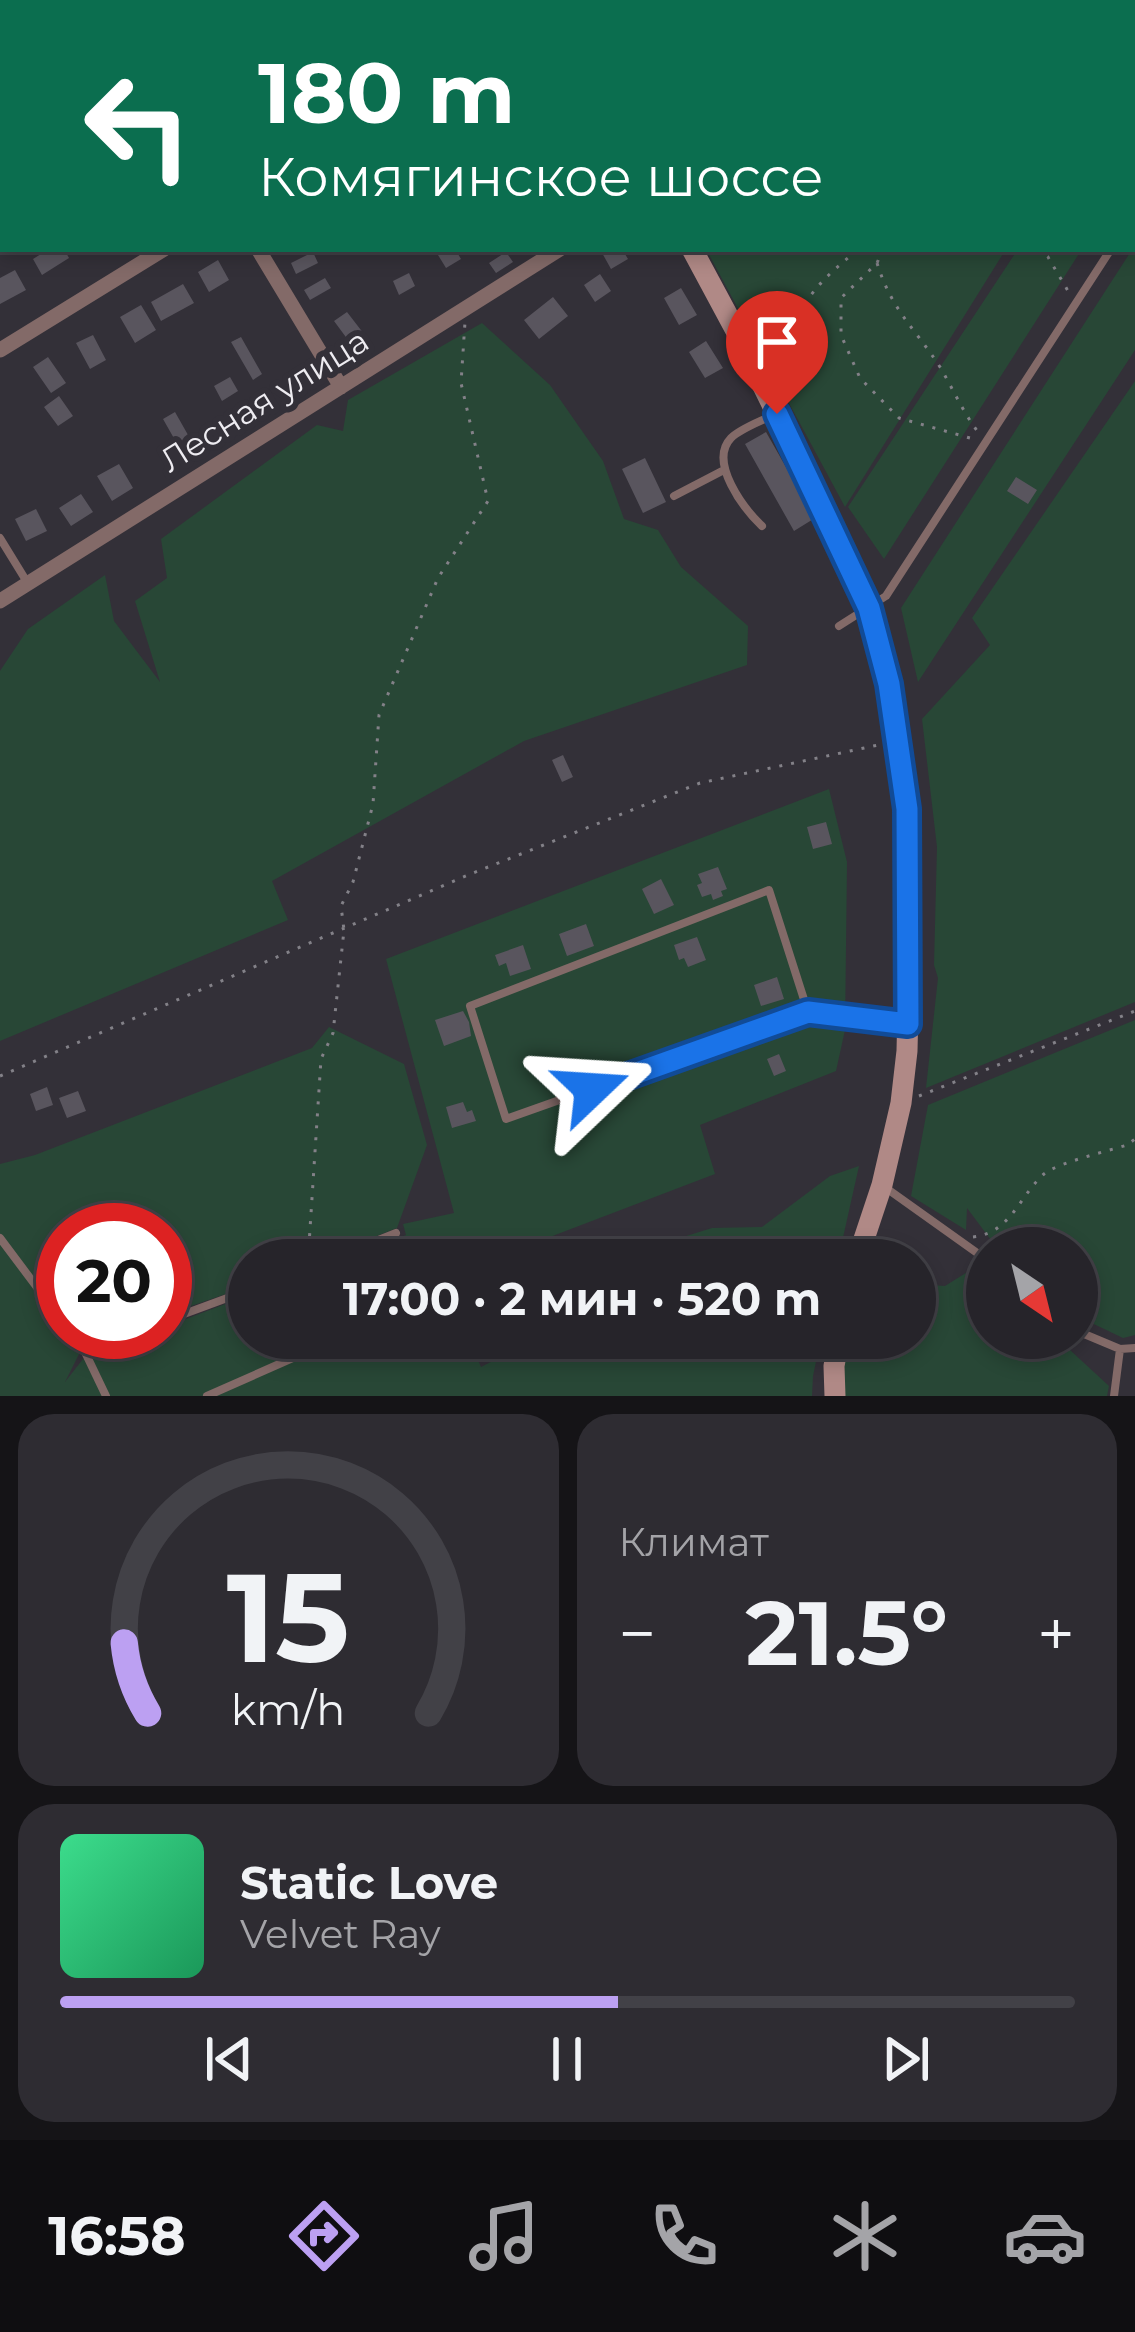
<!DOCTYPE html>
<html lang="ru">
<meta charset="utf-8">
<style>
:root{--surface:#26242a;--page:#2e2c32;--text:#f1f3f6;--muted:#a4a4a8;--line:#424147;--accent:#bca0f2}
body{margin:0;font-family:Montserrat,sans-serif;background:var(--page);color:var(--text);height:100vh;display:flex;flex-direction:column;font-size:45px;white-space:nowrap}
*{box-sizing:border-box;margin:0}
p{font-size:39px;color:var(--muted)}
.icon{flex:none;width:66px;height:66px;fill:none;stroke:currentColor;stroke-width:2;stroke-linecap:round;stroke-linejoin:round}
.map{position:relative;height:1396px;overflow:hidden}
.sheet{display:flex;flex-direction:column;gap:18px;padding:18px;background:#151417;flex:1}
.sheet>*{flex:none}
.banner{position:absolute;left:0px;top:0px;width:1137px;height:252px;box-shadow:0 6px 18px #0003,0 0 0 3px var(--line);background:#0b6e4f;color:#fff;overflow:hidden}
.needle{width:78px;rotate:145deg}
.buttons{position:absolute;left:966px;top:1227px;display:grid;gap:24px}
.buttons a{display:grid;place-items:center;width:132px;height:132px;border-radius:50%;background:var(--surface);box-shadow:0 6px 18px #0003,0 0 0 3px var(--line);font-size:60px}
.speed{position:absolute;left:36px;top:1203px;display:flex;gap:24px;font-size:60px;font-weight:700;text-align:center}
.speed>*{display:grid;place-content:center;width:156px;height:156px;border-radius:50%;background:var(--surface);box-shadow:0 6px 18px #0003,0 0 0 3px var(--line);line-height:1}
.speed .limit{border:18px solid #d22;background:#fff;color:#111}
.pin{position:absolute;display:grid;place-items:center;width:102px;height:102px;color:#fff;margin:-123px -51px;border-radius:50% 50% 50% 0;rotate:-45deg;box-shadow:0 0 12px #0007}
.pin .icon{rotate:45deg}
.me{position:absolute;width:132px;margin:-66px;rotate:70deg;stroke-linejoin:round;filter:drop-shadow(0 0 9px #0008)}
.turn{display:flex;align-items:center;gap:42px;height:252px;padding:0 60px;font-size:54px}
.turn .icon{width:156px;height:156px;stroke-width:2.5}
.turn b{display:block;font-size:84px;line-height:102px}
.big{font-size:90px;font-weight:700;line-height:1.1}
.sheet .card{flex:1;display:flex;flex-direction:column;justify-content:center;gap:18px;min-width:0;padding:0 42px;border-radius:36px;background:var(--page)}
.sheet .dial{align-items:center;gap:0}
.dial svg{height:312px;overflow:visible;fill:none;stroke:var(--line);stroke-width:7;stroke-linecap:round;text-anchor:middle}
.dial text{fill:var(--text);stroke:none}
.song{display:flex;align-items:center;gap:36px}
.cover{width:144px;height:144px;border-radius:18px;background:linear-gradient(135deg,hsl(150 70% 55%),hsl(150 70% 35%))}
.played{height:12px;border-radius:6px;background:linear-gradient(90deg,var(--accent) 55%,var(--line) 55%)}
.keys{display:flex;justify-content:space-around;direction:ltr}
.heat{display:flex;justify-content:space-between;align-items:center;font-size:66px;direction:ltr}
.sheet .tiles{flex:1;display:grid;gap:18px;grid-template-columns:1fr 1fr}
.card:last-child{grid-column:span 2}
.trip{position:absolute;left:228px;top:1239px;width:708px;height:120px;border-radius:60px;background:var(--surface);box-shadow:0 6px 18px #0003,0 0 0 3px var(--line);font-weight:700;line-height:120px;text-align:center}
.dock{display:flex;height:192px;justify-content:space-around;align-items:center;background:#0f0e11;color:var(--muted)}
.dock .icon{width:84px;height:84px}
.dock .current{color:var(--accent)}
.dock b{font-size:54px;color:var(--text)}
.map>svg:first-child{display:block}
.green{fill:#284736}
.building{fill:#59555e}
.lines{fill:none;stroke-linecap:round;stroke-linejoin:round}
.path{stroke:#838188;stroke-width:3;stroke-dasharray:3 9;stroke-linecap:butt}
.lane{stroke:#836a68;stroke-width:8}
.street{stroke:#836a68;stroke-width:15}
.secondary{stroke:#b08986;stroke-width:21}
.route-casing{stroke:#114b97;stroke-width:30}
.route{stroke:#1a73e8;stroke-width:21}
.labels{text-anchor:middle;stroke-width:12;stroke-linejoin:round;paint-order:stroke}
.street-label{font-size:33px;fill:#eeecf1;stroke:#333038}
</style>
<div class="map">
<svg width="1135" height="1396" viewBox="0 0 1135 1396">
<rect width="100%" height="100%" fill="#333038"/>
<path class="green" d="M1135 245V350L918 682 901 608Z
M706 249H1006L845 507Z
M1018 249H1082L884 559 848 507Z
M482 323 550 385 603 461 624 519 658 530 681 567 748 626 747 665 524 741 272 881 288 920 0 1041V671L28 629 105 575 114 621 160 682 135 601 167 578 161 539 317 425 343 431 348 400Z
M1135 381V1002L926 1088 938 978 934 965 937 847 922 719 990 645 972 618Z
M829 789 847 862 845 1030 836 1071 700 1125 715 1174 490 1260H341L406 1235 403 1224 454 1213 386 959Z
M1135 1020V1335L1123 1338 1077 1316V1248H997L967 1208 966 1230 911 1196 928 1105Z
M329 1027 404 1064 427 1145 397 1228 317 1260H249V1286L165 1315V1230H63V1332H117L84 1344 65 1382 83 1359 153 1332H165V1327L249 1295V1338H469L481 1367 537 1338H821L813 1376 812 1396H0V1164L35 1155 312 1048Z
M859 1166 838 1260H627L651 1247 712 1228 762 1227 830 1176Z
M969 1271 987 1281V1338H1057L1109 1386 1107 1396H840L848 1338H915V1284L945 1286Z"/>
<path class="building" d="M49 249H64L69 258 42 275 33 259Z
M448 249H455L461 259 446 268 438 255Z
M603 249H622L628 259 611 269 601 251Z
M313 252 318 263 296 274 291 263Z
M506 252 513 262 496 273 489 263Z
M218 260 229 280 209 292 198 272Z
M15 270 26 290 0 304V278Z
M409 273 415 286 399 295 393 281Z
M600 274 611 291 595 302 584 285Z
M325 278 331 288 310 300 304 290Z
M183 284 194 303 161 321 151 302Z
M681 288 697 315 679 325 664 298Z
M553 297 568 316 539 339 524 320Z
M141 305 156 330 135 343 120 317Z
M347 312 364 334 351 344 334 321Z
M93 335 106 360 90 369 76 343Z
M241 337 262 374 253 380 231 342Z
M706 341 723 368 705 378 689 352Z
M48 357 66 383 51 393 33 367Z
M230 377 238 391 222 401 214 386Z
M59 396 73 416 58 426 44 407Z
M175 412 196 449 184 456 163 419Z
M766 432 815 518 794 531 745 444Z
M645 458 666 502 643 513 622 469Z
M119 464 133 488 112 501 97 476Z
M1016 477 1037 490 1028 504 1007 491Z
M81 494 93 512 71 526 59 508Z
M36 509 47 531 26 541 15 519Z
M563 755 573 777 562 782 552 760Z
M826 822 832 844 813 849 807 827Z
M718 867 727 889 721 891 723 896 713 900 711 894 702 897 697 885 702 883 698 874Z
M661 879 674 905 654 914 642 889Z
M586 924 594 946 567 956 559 934Z
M697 937 706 960 688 967 684 958 679 960 674 945Z
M523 945 531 969 510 976 506 963 499 966 495 955Z
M777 977 784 999 761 1006 754 985Z
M463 1011 469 1022 471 1036 444 1046 435 1020Z
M779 1054 786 1071 774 1076 767 1059Z
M47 1087 53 1105 36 1111 30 1094Z
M78 1091 86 1111 67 1118 59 1098Z
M463 1102 467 1112 472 1110 476 1121 452 1128 446 1107Z"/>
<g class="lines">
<path class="path" d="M1134 45H1135
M883 249 877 263 841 298V335L860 378 899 418 977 440
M1038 249 1048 257 1071 296
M877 263C892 311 914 327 940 367 953 389 963 412 978 432
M754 330C792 333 800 305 822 282 833 270 846 260 858 249
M0 1076 468 875 700 783 883 744
M919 1096 1135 1011
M973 1237C1011 1233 1019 1196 1044 1174 1057 1163 1108 1151 1127 1145L1135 1139
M308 1260 321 1059 333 1033 344 930 341 906 353 882 373 804 379 715 438 578 488 501 461 383 465 322"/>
<path class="lane" d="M711 3 712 0
M808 3 813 0
M941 3 946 0
M1134 212 1135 211
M674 496 724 470
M762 526C744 509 708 462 731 438 741 428 762 421 775 414
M0 538 27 582
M839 626 886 596 1111 249
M808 1012 769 890 470 1006 506 1119 808 1012 906 1023
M886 1188 987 1260
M0 1238 63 1322
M328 1260 396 1233
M165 1321 249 1290
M1077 1331 1120 1349
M70 1332 84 1350 106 1396
M84 1350 134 1332
M207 1396 338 1338
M1114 1396 1120 1349 1135 1348"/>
<path class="street" d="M108 0 110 3
M170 3 175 0
M571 3 576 0
M0 104 3 102
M258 249 341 387
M0 350 164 249
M0 601 560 249"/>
<path class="secondary" d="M548 0 550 3
M692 249 735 329 857 578 869 607 889 684 907 809 909 966 907 1051 901 1103 882 1185 857 1260
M835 1396 834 1366 839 1338"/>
</g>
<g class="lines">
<defs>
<path id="route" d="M592 1089 808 1012 908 1024 907 809 889 684 869 608 777 414"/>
</defs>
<use href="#route" class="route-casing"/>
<use href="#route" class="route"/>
</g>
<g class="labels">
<g class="street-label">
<text transform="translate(264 400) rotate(-32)" y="12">Лесная улица</text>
</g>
</g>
</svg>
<div class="buttons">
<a><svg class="needle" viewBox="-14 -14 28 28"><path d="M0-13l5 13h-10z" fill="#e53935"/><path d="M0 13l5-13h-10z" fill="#a4a4a8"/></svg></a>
</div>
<div class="speed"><div class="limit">20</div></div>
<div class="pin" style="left:777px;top:414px;background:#d93025"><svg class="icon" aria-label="arrive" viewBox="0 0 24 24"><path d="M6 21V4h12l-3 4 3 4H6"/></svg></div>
<svg class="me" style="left:592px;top:1089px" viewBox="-20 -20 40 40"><path d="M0-17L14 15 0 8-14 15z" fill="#1a73e8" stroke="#fff" stroke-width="4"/></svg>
<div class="trip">17:00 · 2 мин · 520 m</div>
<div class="banner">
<div class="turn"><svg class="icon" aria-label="left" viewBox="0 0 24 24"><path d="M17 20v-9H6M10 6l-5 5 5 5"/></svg><div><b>180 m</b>Комягинское шоссе</div></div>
</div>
</div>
<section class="sheet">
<div class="tiles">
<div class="card dial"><svg viewBox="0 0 100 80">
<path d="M14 69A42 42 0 1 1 86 69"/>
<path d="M14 69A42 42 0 0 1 8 51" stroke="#bca0f2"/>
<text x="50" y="56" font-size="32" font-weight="700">15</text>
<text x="50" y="72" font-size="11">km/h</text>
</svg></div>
<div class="card"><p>Климат</p>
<div class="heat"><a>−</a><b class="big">21.5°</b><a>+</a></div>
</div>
<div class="card">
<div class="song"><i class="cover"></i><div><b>Static Love</b><p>Velvet Ray</p></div></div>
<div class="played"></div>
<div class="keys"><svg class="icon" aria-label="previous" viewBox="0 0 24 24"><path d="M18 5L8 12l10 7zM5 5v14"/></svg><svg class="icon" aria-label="pause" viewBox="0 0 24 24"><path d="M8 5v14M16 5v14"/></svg><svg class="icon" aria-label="next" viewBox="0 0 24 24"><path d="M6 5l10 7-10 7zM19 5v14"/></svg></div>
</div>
</div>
</section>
<nav class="dock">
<b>16:58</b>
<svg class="icon current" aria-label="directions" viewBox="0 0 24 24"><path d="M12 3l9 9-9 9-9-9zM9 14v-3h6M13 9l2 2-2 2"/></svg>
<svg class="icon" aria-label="music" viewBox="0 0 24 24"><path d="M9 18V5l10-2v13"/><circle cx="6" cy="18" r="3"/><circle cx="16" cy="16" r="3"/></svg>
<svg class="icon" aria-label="phone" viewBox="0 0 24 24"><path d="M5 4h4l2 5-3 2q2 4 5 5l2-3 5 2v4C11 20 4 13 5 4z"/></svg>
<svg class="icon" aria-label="climate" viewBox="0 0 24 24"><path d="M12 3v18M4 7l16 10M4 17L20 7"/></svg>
<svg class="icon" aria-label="car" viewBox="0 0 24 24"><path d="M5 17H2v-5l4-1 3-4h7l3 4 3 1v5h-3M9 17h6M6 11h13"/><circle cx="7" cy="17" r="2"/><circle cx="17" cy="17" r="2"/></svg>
</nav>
